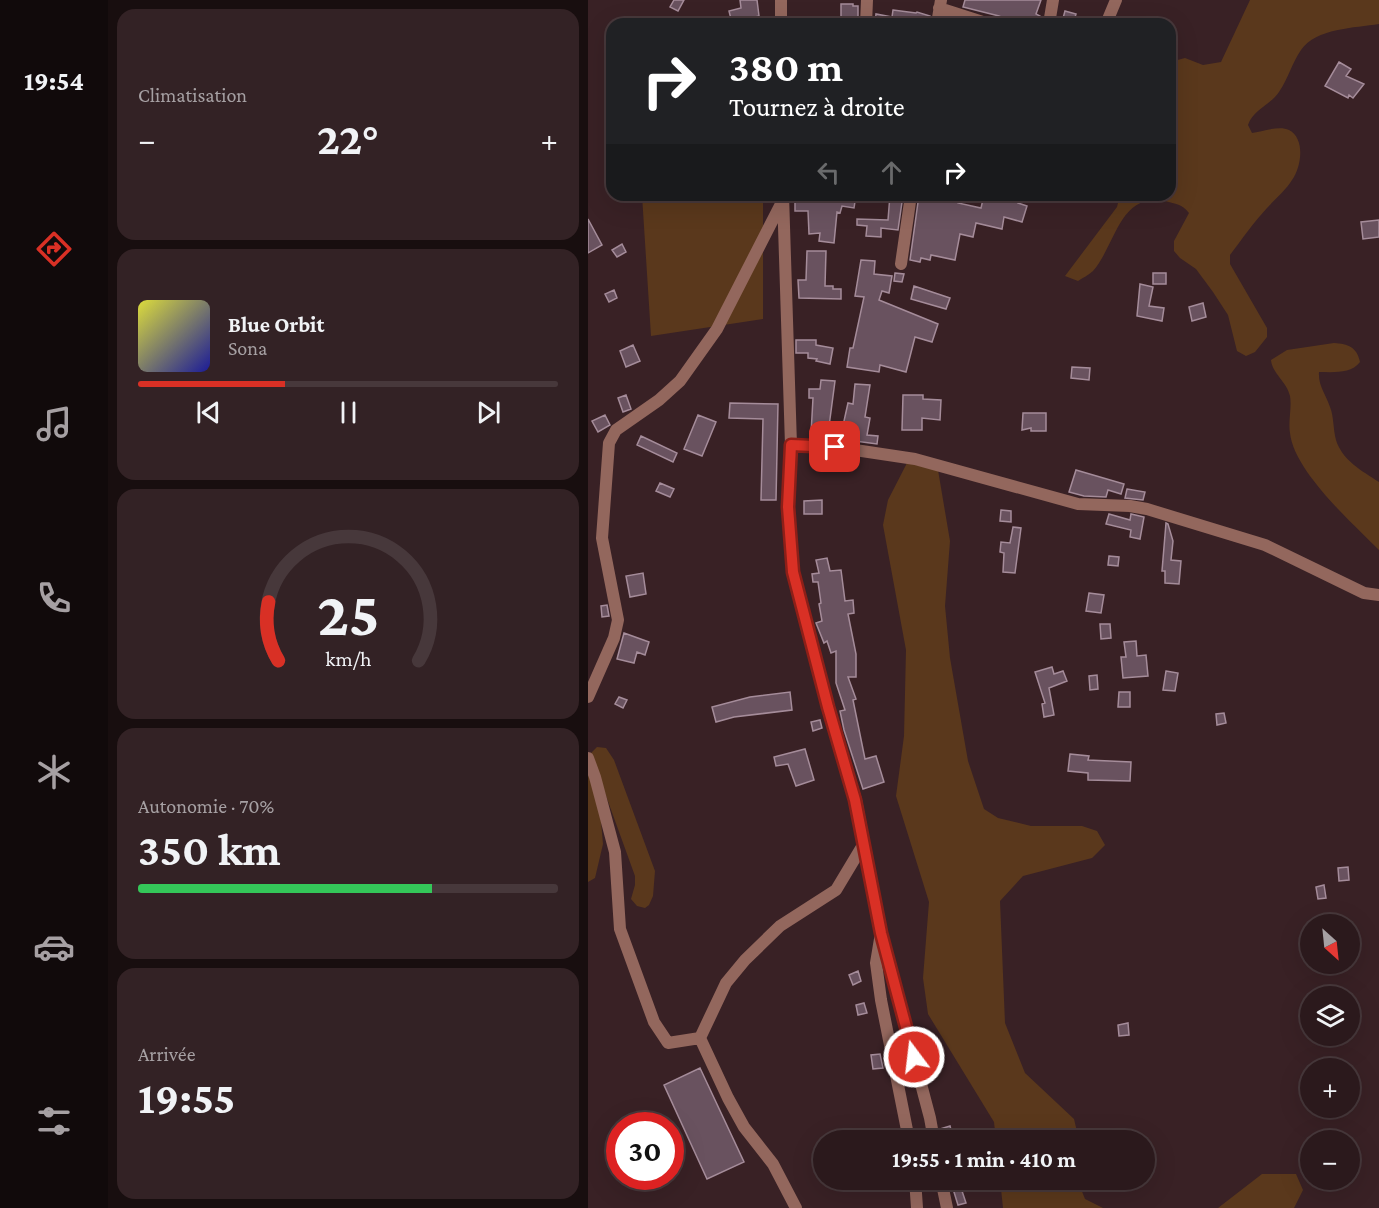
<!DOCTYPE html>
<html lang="fr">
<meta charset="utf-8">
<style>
:root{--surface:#2b191c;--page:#332225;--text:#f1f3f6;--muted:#a6a0a3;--line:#47383b;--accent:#d93025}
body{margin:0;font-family:"Crimson Pro",serif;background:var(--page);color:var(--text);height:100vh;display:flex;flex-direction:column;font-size:22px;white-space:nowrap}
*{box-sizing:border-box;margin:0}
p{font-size:20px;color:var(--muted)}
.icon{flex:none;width:33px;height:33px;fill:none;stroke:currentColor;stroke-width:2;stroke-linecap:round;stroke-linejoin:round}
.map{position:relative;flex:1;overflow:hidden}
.side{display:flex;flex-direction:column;gap:9px;padding:9px;background:#180e0f;width:480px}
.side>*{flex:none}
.top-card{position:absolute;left:18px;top:18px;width:570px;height:183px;border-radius:18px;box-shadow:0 6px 24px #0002,0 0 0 2px var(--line);background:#202124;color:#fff;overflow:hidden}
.needle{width:39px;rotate:153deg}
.controls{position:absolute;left:712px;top:914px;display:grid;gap:12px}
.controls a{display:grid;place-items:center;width:60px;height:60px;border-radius:50%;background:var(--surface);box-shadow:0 6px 24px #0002,0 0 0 2px var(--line);font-size:30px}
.speed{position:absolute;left:18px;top:1112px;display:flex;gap:12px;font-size:30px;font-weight:700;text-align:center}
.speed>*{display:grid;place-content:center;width:78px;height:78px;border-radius:50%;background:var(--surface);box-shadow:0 6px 24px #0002,0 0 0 2px var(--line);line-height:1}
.speed .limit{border:9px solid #d22;background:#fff;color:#111}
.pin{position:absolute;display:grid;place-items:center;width:51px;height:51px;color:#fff;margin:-26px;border-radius:12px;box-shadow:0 3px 9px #0006}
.me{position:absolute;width:66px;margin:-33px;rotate:345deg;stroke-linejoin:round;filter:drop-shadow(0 0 4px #0008)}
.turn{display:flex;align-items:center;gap:21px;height:126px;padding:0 24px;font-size:27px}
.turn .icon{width:78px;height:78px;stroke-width:2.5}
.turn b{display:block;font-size:42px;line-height:51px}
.lanes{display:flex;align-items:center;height:57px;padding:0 24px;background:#0003;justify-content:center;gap:30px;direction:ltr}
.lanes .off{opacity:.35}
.big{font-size:45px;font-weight:700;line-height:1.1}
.side .card{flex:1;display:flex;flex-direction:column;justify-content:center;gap:9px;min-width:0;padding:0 21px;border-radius:18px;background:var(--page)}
.side .dial{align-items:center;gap:0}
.dial svg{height:156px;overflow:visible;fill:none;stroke:var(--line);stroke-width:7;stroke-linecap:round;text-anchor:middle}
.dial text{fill:var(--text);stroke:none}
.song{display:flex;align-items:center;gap:18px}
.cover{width:72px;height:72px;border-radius:9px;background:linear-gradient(135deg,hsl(60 70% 55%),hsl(240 70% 35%))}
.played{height:6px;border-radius:3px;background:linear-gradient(90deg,var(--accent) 35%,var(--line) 35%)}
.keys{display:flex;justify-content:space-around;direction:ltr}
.heat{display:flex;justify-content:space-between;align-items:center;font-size:33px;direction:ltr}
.charge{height:9px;border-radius:4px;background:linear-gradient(90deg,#34c759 70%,var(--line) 0)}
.trip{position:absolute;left:225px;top:1130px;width:342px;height:60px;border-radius:30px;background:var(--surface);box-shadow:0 6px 24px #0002,0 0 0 2px var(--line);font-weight:700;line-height:60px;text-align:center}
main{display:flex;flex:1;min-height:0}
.dock{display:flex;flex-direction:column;width:108px;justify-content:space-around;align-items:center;background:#110a0b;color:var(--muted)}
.dock .icon{width:42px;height:42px}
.dock .on{color:var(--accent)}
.dock b{font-size:27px;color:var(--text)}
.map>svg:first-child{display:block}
.green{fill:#5a381c}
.building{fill:#69525f;stroke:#a58c9a;stroke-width:1.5}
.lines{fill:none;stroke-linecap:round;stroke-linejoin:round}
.minor{stroke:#93675d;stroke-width:12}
.route-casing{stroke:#8d1f18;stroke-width:15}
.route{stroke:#d93025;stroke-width:10}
</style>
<main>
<nav class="dock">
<b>19:54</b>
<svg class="icon on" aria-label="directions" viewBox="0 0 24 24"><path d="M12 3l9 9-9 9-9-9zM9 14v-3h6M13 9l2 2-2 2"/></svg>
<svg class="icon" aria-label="music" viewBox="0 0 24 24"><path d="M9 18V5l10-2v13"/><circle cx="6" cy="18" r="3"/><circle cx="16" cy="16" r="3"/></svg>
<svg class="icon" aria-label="phone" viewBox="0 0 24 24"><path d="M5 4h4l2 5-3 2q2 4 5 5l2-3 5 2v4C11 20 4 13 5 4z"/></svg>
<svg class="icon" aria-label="climate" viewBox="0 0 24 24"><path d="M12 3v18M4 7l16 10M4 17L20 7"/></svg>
<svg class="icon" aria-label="car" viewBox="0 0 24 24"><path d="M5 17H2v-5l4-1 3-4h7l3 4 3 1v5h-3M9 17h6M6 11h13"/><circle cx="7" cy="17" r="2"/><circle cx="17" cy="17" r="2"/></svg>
<svg class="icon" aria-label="filters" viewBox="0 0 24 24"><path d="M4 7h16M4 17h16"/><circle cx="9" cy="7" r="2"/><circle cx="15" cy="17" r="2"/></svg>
</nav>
<section class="side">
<div class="card"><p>Climatisation</p>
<div class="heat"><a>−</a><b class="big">22°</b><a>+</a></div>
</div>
<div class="card">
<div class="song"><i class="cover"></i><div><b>Blue Orbit</b><p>Sona</p></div></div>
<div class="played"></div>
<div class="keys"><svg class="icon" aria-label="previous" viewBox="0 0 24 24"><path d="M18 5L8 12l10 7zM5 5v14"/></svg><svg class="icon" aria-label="pause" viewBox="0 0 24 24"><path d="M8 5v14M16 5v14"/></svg><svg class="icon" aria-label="next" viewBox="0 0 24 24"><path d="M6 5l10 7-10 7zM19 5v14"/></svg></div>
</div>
<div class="card dial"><svg viewBox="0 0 100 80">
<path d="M14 69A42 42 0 1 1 86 69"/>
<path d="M14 69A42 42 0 0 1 9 39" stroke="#d93025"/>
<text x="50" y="56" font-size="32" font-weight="700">25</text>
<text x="50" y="72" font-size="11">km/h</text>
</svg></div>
<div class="card"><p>Autonomie · 70%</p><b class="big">350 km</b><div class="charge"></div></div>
<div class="card"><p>Arrivée</p><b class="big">19:55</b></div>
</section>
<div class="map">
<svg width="791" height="1208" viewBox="0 0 791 1208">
<rect width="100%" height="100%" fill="#392125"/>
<path class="green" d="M662 0H791V24C767 28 728 28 713 50 704 63 700 79 691 92 681 106 665 110 660 125L664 133C674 132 691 125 701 130 718 139 713 168 704 180 698 190 687 199 679 208 666 222 654 239 642 255V264L679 328V337L667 352 658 356 649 351 640 315 625 292 608 269 592 258 586 251V241L601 213C594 204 588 204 577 201 531 192 528 245 505 271 501 275 494 278 490 281L477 276 529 207 532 195H582V62L597 58 615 65 633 62Z
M54 195H175V319L63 336Z
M746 343C760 344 769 347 772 362 763 374 745 372 731 372 730 386 738 394 742 407 746 417 745 429 748 440 754 460 774 471 791 482V550C764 523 706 471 702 433 700 421 704 408 702 396 699 382 684 373 683 360L699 350Z
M319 463 350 470 362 541 357 606 362 658 380 761 396 809 410 818 443 826H494L509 831 517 845 504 858 435 876 412 901 417 1023 437 1073 486 1119 491 1140H408L406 1122 340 1014 335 978 341 902 308 796 316 736 318 650 295 525 300 500Z
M9 747 18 748 26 760 67 871 65 896 61 905 57 908 49 906 43 899 47 885V876L4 757 3 753Z
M0 771 12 810 15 844 7 878 0 882Z
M674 1174H708L715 1190 706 1208H630Z
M412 1179H489L497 1199 515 1208H415Z"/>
<path class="building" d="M86 0H96L90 11 82 7Z
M152 0H169L171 16 144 23 141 11 153 8Z
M377 0H453L448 14 452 16 449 24H421L422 21 411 16 375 7Z
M253 4H265V6H270V19H265V22H253Z
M305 10 328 13 329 12 342 16 341 24H287L288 14 304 17Z
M477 11 488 14 485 24 474 22Z
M751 62 763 69 758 76 776 84 765 98 761 95 760 98 737 86Z
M244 195H268L266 208 254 206 252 213 249 212 246 243 231 241 232 233 221 234 220 211H207V199H221L222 196 244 197Z
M302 195H315L310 230 293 228V237L278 236 279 226 269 225V219L300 220Z
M331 195H370V203L393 208 396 195H433L430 203 439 206 434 222 416 217 414 229 388 223 385 237 372 234 367 260 343 255 342 260 333 258 332 262 322 260Z
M0 219 14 245 0 253Z
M791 220V237L775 239 773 222Z
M34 244 38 252 29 257 24 250Z
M219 251H238L237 286H245V289H253V299L211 298 210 280H218Z
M273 260 287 261 286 274 304 276 301 293 294 291 291 300 350 324 344 342 327 337 318 372 292 365 291 372 259 367 262 348H265L276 297 267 296Z
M307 273 316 274 314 282 306 281Z
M565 273H578V284H565Z
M552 284 565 287 561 306 576 308 574 321 549 316Z
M326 286 362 298 358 309 323 299Z
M26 290 29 298 21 302 17 294Z
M615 303 618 317 604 321 601 307Z
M208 340H228V345L245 348 242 364 228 361 229 359 220 358V353H208Z
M45 345 52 361 38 367 32 351Z
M484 367 502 368 501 380 483 378Z
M233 380 247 381 240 434H223L225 398H221V389H232Z
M267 384 282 385 277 417 282 418 279 435 290 436 289 444 252 439 260 403 265 404Z
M38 395 43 409 35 412 30 398Z
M315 395H335V399L353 400 352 420 334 418V430H314Z
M142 403 190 404 188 500H173L175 419 141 418Z
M435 413H458V431H443V428L434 430Z
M17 415 22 425 10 432 4 421Z
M110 415 128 422 114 456 96 449Z
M53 436 89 453 85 462 49 445Z
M488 470 536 484 533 494 520 490 518 497 496 496 481 492Z
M72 483 86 489 82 497 68 491Z
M539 489 557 492 555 500 537 498Z
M234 500V514H216V501Z
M413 510 423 511V522L412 521Z
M521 514 542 520 543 514 556 517 552 539 542 537 543 530 518 524Z
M578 523 580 524 585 541 583 560 593 561 591 584 577 583V571H574Z
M425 527 433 528 427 573 415 572 416 553 412 552 413 542 422 543Z
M521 556 531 557 530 566 520 565Z
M239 558 242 571 253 570 257 601 265 600 266 613 260 614 268 654V677H260L268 699 265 700 277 759 288 756 296 782 275 789 256 730 252 711 257 710 248 683V651L243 653 239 641 236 643 228 623 234 621 231 604 233 603 230 582H225L224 574 231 573 228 560Z
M55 573 58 594 42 597 38 576Z
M501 593 516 595 513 613 498 611Z
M19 605 21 616 14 617 13 606Z
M512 624H522L523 638 513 639Z
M36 633 61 642 57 655 49 652 46 663 29 659Z
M548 641 549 656 558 655 560 676 535 678 533 657H538L536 642Z
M464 667 466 674 475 671 479 681 461 688 466 715 456 717 454 704 457 703 447 672Z
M578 671 590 673 587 691 575 690Z
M509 675 510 689 502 690 501 676Z
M202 692 204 710 146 717 128 722 124 707 162 697Z
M531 692H542V707H530Z
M31 697 39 700 35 708 27 704Z
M636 713 638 723 629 725 628 714Z
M232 720 234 728 225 731 223 722Z
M217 749 226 780 208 786 200 764 188 766 186 757Z
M482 754 501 756 500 760 543 762 542 781 500 780V773L480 771Z
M760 867 761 880 751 881 750 868Z
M736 885 738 898 730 899 728 887Z
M270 971 273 981 265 985 261 975Z
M276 1003 279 1013 270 1015 268 1005Z
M540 1023 541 1035 531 1036 530 1025Z
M292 1054 295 1068 285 1069 283 1055Z
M112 1068 156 1162 119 1179 76 1085Z
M362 1126 365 1138 354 1140 352 1129Z
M269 1179H278L279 1189 270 1190Z
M362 1179H370L378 1203 370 1205Z"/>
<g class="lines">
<path class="minor" d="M193 0V24
M351 8 401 24
M278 24 279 0
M349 24 353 0
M461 24 465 0
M518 24 528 0
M195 195 203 445 200 507 205 572 240 707 268 800 293 933 288 963 293 1000 321 1140
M313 264 323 195
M203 445 247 447 327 459 490 504 542 506 559 509 677 545 776 593 791 595
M0 697 26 638 30 620 14 538 21 443 28 430 71 400 92 381 129 329 195 200
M0 758 7 777 27 852 32 929 66 1022 80 1043 112 1038
M295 940 342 1118 346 1140
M112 1038 138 983 157 960 192 926 248 890 275 845
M112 1038 140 1098 156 1127 185 1164 208 1208
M327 1179 329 1208
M353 1179 359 1208"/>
</g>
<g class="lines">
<defs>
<path id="route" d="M247 447 203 445 200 507 205 572 240 707 267 800 293 933 326 1057"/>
</defs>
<use href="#route" class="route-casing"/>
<use href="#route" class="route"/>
</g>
</svg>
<div class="controls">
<a><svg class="needle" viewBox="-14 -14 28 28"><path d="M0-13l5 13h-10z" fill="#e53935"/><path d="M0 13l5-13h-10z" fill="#a6a0a3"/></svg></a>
<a><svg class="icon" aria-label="layers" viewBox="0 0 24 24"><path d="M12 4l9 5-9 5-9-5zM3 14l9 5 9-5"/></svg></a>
<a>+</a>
<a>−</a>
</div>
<div class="speed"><div class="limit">30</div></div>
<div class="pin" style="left:247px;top:447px;background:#d93025"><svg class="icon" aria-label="arrive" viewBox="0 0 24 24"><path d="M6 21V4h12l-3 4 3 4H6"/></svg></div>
<svg class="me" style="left:326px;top:1057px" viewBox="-20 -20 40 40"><circle r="17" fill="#d93025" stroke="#fff" stroke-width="3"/><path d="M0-11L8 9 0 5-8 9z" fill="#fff"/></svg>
<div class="trip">19:55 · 1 min · 410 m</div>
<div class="top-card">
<div class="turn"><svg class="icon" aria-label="right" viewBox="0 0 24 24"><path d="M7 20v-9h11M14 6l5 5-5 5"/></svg><div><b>380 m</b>Tournez à droite</div></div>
<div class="lanes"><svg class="icon off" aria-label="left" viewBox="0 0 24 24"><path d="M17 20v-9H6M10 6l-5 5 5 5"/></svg><svg class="icon off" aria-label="ahead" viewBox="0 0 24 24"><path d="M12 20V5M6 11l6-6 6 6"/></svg><svg class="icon" aria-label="right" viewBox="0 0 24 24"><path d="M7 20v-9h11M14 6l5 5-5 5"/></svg></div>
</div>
</div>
</main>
